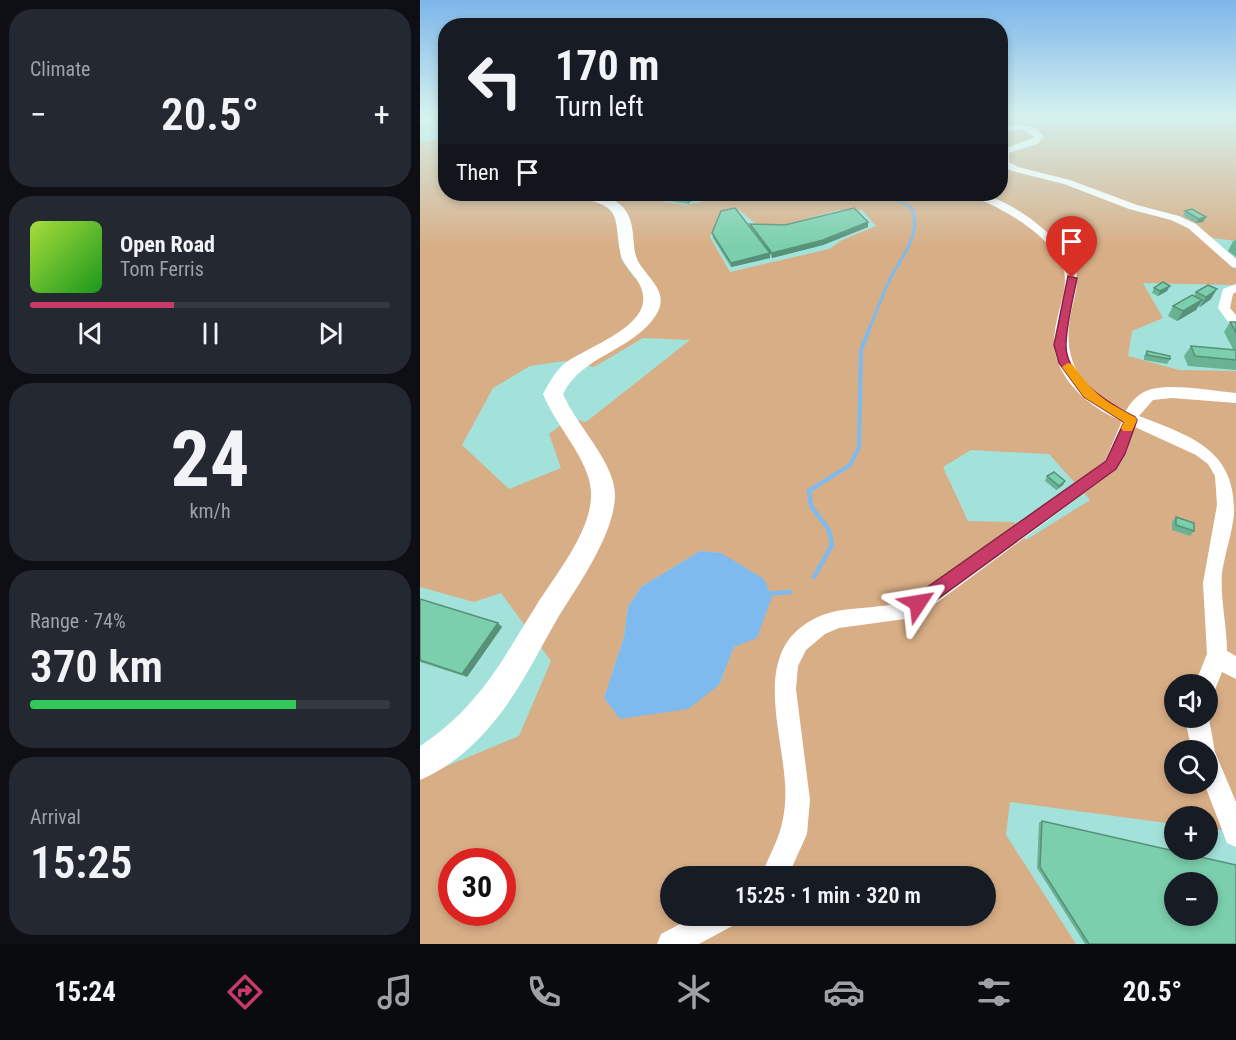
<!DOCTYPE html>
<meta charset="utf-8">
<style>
:root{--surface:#171b24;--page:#242831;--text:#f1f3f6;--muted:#9ea1a6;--line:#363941;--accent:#c83a68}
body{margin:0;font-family:"Roboto Condensed",sans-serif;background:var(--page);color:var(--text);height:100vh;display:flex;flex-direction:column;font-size:22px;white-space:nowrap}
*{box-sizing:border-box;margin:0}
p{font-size:20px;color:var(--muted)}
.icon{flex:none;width:33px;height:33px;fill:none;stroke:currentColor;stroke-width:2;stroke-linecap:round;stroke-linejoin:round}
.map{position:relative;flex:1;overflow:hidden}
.sheet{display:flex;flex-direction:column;gap:9px;padding:9px;background:#0d0f14;width:420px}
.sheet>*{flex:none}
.hud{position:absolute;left:18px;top:18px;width:570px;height:183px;border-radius:24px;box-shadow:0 3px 9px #0003;background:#171b24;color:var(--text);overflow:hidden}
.controls{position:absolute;left:744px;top:674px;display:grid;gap:12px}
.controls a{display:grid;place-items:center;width:54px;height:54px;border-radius:50%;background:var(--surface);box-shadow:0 3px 9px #0003;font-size:30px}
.speed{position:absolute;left:18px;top:848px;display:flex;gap:12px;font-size:30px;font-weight:700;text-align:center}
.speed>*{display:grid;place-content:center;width:78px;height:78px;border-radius:50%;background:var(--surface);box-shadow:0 3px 9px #0003;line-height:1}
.speed .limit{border:9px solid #d22;background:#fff;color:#111}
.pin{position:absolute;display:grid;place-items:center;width:51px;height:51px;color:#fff;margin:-62px -26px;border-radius:50% 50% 50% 0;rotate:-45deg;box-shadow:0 0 6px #0007}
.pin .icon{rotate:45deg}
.me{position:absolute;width:66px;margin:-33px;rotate:57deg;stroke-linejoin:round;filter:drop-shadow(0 0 4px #0008)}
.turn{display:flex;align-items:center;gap:21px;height:126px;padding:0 18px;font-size:27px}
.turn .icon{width:78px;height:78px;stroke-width:2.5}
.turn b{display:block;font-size:42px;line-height:51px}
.then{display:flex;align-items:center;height:57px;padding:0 18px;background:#0003;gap:12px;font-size:22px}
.big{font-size:45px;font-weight:600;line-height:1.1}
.sheet .card{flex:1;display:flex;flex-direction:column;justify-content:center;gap:9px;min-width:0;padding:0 21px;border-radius:24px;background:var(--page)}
.sheet .dial{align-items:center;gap:0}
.dial b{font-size:78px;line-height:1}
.song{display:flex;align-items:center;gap:18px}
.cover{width:72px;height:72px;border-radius:9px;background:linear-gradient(135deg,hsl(80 70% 55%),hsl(120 70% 35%))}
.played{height:6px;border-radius:3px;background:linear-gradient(90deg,var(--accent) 40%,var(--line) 40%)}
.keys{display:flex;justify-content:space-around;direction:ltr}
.heat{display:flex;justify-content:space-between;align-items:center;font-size:33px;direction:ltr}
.charge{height:9px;border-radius:4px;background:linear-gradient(90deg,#34c759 74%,var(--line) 0)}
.trip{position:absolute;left:240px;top:866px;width:336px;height:60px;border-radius:30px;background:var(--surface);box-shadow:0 3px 9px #0003;font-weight:600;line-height:60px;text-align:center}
.menu{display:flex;height:96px;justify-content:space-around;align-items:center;background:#090b0e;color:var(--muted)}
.menu .icon{width:42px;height:42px}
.menu .selected{color:var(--accent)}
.menu b{font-size:27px;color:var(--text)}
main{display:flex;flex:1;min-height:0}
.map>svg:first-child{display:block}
.green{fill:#d8ae86;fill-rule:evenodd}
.water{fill:#7ebaed}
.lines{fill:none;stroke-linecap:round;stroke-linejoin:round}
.stream-far3{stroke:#7ebaed;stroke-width:2}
.stream-far2{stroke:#7ebaed;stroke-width:3}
.stream-far1{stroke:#7ebaed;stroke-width:4}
.stream{stroke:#7ebaed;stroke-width:4.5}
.street{fill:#fff;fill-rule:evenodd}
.secondary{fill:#fff;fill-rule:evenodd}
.wall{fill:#6ab294}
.shaded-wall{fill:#569178}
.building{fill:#7bcfac;stroke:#569178;stroke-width:1.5;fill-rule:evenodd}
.route{fill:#c83a68;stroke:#822644;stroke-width:1.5}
.slow{fill:#f59e0b}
</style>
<main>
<section class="sheet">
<div class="card"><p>Climate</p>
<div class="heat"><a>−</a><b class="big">20.5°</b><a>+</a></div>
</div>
<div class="card">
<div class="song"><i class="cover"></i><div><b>Open Road</b><p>Tom Ferris</p></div></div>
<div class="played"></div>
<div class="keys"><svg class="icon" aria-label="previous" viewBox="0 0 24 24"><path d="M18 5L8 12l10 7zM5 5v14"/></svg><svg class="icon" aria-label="pause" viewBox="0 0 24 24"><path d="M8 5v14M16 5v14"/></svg><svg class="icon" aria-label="next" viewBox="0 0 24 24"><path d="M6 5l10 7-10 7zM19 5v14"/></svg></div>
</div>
<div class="card dial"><b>24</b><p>km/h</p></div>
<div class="card"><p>Range · 74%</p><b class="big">370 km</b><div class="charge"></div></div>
<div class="card"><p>Arrival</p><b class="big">15:25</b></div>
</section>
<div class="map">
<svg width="816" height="944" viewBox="0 0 816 944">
<rect width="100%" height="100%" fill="#a3e2da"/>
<path class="green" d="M581 115H816V241L785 237 816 269V316L810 309 812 285 723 283 743 318 712 331 708 356 759 370 816 371V841L807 831 788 828V816H754V824L590 802 586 835 656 944H0V777L99 736 131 661 81 593 54 602 0 587V143L25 139 26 194H151L182 202 197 213 201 259 215 279 204 207 178 194H197L265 205 290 200 294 194H580ZM319 210 336 224 364 225 418 210H442L456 226 422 240 409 249 310 272 290 237 301 214ZM223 338 270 340 166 422 150 418 129 434 141 468 89 489 42 445 73 388 110 366 145 361 174 367ZM551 450 629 454 670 500 606 540 594 522 548 521 523 467ZM280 551 301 553 314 647 299 685 184 698 204 637 208 607 221 587ZM754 684H788V717H754ZM754 750H788V783H754ZM32 861H82V912H32ZM250 876H566V915H250Z"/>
<path class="water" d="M280 551 301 553 344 579 352 597 337 638 314 647 299 685 268 709 200 719 184 698 204 637 208 607 221 587Z"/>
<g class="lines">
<path class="stream-far3" d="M464 194 491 207 492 210"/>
<path class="stream-far2" d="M448 332C455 315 461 299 468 283 479 259 503 235 492 209"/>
<path class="stream-far1" d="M395 487 430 465 439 447 441 350 449 330"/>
<path class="stream" d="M394 577 412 545 409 530 391 506 389 491 397 486
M345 594 370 592"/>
<path class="street" d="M596 124 615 128 624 137 617 144 589 153V162L598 167 650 180 717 205 759 216 776 224 816 259V268L812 267 768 228 751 220 709 209 644 184 592 171 580 165 582 150 615 137 602 129 580 133V128Z
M550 194C581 190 644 238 655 268 660 282 654 298 651 313 641 362 661 390 706 411 709 404 718 394 726 391 747 382 792 391 816 393V403L752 398 733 400 719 416C769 436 816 448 814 514 812 534 805 553 802 573 800 599 807 625 807 651L816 656V679L802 672 794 692 788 694V684H775L787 654 783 583 797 505 795 476 788 464 776 455 715 427 706 454 697 469 519 601 492 618 419 628 405 634 386 650 378 666 376 689 390 800 387 834 368 876H341C352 849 363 834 365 803 370 747 325 656 392 620 420 604 452 611 481 602 489 600 498 593 505 589L685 461 702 421C674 410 644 386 636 356 632 342 635 328 638 315 642 299 649 281 642 266 631 240 602 221 578 208 569 203 558 200 550 194Z
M816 284V292L813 294 810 308 816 315V327L811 326 798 308 803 289Z
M788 713 795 752 816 802V847L807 843 784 783H788V750H772L766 725 767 717H788Z
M277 915H318L314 925 279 944H237L241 934Z"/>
<path class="secondary" d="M7 115H23L0 124V117Z
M156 194C181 191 208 199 212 227 214 237 213 249 217 259 226 278 251 291 236 315 213 351 162 355 143 394 156 425 194 461 195 494 195 535 157 586 136 621 116 656 98 694 71 725 53 747 27 769 0 780V746C18 734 35 720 49 704 76 675 95 639 116 606 135 575 173 530 171 492 170 460 135 425 123 394 129 383 135 372 144 364 166 347 228 328 223 295 221 277 202 268 200 251 194 212 201 208 158 197Z"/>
</g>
<path class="wall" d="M202 194H278L268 204Z
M765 211 783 222 776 223 763 216Z
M330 224 448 227 403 245 352 258 350 254V258L311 267 293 238 292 233 330 228Z
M816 240V257L808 251 813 241Z
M734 288 747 291 738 296 732 293Z
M776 292 791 299 780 307 778 306 776 310 757 321 748 316 753 306 774 296Z
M810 322H816V350L813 349 804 332Z
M771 346 816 350V370L768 366 764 356Z
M727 351 750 359 747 364 724 360V356Z
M627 476 643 485 636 490 625 481Z
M756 517 774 531 770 536 752 530V522Z
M0 599 82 627 47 677 0 662Z
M622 821 816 944H665L617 868 619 823Z"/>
<path class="shaded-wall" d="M273 194H278L268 204 267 199Z
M786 217 783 222 776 223 779 219Z
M448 222V227L403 245 352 258V253Z
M350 253V258L311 267V263Z
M750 286 747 291 738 296 740 291Z
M797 289 791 299 780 307 786 297Z
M782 300 776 310 757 321 763 311Z
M645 481 643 485 636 490 639 486Z
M78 623 82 627 47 677 42 674Z"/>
<path class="building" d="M228 194H273L267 199Z
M315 208 350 253 311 263 292 233 301 211Z
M434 208 448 222 403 240 352 253 330 224 365 225Z
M772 209 786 217 779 219 765 211Z
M743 282 750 286 740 291 734 288Z
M788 285 797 289 786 297 776 292Z
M772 295 782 300 763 311 753 306Z
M810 322H816V332Z
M771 346 816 350V360L775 356Z
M727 351 750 356V359L727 355Z
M634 472 645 481 639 486 627 476Z
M756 517 774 523V531L756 525Z
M0 599 78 623 42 674 0 660Z
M622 821 816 865V944H669L620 867ZM754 882H788V915H754Z"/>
<linearGradient id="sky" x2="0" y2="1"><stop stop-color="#7db6ea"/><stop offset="0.47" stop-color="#d6f2ee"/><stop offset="1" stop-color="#d6f2ee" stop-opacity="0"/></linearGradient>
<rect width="816" height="247" fill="url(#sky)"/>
<path class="route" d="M648 276 657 278C653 299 647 321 646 343 644 377 690 404 715 417L717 420 705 454 696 469 504 609 498 611 492 609 490 603 492 598 686 461 704 422 664 397 639 363 634 345Z"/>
<path class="slow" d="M648 363 652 364C674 394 682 400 715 417L717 420 712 431H703L701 428 704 422 664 397 642 367Z"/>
</svg>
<div class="controls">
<a><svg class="icon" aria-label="sound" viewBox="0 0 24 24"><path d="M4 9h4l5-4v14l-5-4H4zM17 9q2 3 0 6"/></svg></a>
<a><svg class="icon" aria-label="search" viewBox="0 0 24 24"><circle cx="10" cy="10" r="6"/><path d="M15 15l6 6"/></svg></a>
<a>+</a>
<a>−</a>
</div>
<div class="speed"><div class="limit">30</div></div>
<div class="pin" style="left:652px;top:278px;background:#d93025"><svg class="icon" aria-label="arrive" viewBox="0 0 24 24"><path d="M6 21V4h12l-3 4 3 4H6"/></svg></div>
<svg class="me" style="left:498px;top:603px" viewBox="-20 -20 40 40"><path d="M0-17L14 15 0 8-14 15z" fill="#c83a68" stroke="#fff" stroke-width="4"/></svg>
<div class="trip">15:25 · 1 min · 320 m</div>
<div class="hud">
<div class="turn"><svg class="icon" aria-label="left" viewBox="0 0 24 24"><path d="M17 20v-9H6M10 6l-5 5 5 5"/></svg><div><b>170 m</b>Turn left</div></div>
<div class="then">Then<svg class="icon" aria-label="arrive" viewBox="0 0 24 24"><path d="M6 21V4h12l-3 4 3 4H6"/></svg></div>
</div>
</div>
</main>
<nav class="menu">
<b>15:24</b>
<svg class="icon selected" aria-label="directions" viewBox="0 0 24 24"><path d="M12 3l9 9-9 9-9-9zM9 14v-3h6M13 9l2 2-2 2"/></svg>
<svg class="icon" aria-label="music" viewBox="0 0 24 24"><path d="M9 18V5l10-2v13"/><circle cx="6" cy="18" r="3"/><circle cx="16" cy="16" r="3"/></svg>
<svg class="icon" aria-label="phone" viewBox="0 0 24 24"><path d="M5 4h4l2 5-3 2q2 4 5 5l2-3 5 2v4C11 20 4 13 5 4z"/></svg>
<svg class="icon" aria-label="climate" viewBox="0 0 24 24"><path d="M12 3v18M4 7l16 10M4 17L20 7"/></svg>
<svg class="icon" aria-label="car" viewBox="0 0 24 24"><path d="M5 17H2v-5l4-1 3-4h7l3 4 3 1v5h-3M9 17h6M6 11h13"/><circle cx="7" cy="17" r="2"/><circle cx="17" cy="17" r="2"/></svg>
<svg class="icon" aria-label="filters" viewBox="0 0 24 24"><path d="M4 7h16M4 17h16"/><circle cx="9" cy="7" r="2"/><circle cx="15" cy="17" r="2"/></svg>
<b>20.5°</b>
</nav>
